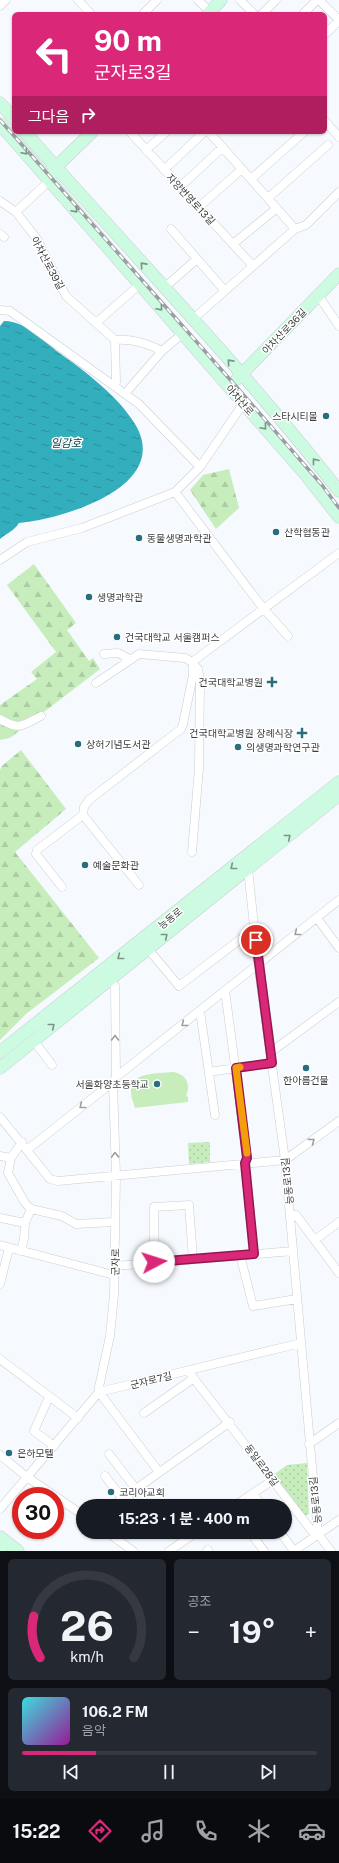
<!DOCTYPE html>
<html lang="ko">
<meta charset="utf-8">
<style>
:root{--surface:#171b24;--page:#242831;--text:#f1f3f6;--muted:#9ea1a6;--line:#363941;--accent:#db2777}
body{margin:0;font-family:"Public Sans","Noto Sans KR",sans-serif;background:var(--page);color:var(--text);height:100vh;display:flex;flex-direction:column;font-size:15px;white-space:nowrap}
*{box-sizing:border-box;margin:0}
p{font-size:13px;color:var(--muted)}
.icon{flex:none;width:22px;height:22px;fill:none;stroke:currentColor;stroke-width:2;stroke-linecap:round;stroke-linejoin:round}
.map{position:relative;height:1551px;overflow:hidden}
.side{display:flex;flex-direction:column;gap:8px;padding:8px;background:#0d0f14;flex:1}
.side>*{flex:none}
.guide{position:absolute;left:12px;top:12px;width:315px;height:122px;border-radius:6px;box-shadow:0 1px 3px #0004;background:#db2777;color:#fff;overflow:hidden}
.speed{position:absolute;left:12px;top:1487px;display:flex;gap:8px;font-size:20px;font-weight:700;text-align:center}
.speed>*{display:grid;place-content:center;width:52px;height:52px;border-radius:50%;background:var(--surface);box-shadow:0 1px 3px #0004;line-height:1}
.speed .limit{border:6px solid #d22;background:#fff;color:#111}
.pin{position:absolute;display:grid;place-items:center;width:34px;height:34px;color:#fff;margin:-17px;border:2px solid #fff;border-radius:50%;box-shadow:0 1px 4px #0007}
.me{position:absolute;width:44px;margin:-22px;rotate:85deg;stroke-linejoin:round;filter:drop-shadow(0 0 3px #0008)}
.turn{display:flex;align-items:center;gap:14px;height:84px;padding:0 16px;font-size:18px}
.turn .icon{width:52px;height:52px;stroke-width:2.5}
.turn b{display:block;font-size:28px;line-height:34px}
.then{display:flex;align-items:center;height:38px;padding:0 16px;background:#0003;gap:8px;font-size:15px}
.big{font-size:30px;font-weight:700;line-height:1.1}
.side .widget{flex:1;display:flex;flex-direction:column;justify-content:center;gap:6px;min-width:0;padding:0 14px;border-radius:6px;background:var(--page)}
.side .dial{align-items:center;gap:0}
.dial svg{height:104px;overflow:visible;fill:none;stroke:var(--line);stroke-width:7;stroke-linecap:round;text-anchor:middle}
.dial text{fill:var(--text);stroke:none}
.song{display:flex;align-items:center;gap:12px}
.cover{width:48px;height:48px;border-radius:6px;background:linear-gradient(135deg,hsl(180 70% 55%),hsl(300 70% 35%))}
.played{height:4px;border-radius:2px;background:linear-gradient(90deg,var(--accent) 25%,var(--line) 25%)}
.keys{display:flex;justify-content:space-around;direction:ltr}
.heat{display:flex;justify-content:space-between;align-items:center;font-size:22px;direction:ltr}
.side .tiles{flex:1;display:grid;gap:8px;grid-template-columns:1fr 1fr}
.widget:last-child{grid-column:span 2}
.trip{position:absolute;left:76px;top:1499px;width:216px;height:40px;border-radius:20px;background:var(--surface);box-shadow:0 1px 3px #0004;font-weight:700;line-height:40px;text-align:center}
.menu{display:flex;height:64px;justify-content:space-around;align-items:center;background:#090b0e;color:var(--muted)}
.menu .icon{width:28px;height:28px}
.menu .on{color:var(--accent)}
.menu b{font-size:18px;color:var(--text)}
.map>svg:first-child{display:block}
.forest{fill:url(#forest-firs)}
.park{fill:url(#park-dots)}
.garden{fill:#c7edbc}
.water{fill:url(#water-ripples)}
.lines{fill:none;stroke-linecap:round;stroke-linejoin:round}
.street-casing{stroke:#c9cdd2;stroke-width:9}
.secondary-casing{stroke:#c9cdd2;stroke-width:13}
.street{stroke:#fff;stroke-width:8}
.secondary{stroke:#cdfbe1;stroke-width:12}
.rail-casing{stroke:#9b9ea2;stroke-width:3.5}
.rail{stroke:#fff;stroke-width:2;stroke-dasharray:6;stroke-linecap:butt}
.oneway{stroke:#7d9288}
.oneway2{stroke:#9e9e9f}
.route-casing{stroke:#8e194d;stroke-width:10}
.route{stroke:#db2777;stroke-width:7}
.slow{stroke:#f59e0b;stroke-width:7}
.poi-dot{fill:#2a6d7f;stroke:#fff;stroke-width:1.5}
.labels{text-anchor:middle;stroke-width:3;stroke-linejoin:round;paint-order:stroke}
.street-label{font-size:10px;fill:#3c3d3f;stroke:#fff}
.poi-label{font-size:10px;fill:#3c3d3f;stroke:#fff;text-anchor:start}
.water-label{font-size:11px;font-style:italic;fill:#0a4148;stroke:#fff}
</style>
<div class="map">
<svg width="339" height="1551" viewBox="0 0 339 1551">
<defs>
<pattern id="forest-firs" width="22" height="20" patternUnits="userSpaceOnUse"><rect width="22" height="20" fill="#c7edbc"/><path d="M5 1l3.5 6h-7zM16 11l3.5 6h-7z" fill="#accca3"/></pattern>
<pattern id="park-dots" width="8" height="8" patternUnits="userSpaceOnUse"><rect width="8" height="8" fill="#c7edbc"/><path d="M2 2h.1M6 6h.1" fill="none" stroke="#accca3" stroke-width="1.8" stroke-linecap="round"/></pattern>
<pattern id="water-ripples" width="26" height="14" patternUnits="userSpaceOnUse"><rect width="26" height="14" fill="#33aebd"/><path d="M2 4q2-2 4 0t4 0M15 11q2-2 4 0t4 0" fill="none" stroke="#2c8f9b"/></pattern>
</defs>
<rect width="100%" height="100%" fill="#f6faff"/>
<path class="forest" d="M229 469 239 508 216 529 190 490 203 475Z
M34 564 76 623 67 630 89 661 93 658 100 669 10 738 0 740V705L37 679 31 672 56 652 7 585Z
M21 750 66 809 15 852 99 958 26 1014 0 1040V770L2 766Z"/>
<path class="park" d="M210 1142V1162L189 1164 188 1143Z
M307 1463 309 1514 304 1516 273 1475 287 1465Z"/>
<path class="garden" d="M172 1072C185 1073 192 1084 186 1096L188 1097V1102L135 1108C134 1102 131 1099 131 1092 129 1071 159 1074 172 1072Z"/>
<path class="water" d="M4 321C23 320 44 341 58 352 85 371 118 396 135 424 173 487 62 519 19 523 14 531 7 533 0 539V326Z"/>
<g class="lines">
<defs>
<path id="street" d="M78 0 91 14
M198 0 210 12
M240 0 254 14
M319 0 339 20
M0 6 6 0
M143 14 157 0
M262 14 276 0
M303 14 317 0
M325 34 339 21
M325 121 339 137
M130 132 253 266
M209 132 295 229
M146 150 166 132
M164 170 204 132
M251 179 304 132
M180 187 223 147
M268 198 328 145
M0 201 16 212 37 239 66 296 115 340C133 339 146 343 162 351L182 334
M199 207 242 169
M16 212 49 181
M171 229 225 291
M0 234 4 237
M233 244 277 208
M164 288 197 259
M318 295 339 326
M0 310 10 311 139 404 200 467 175 492 82 528 27 542 0 560
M192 320 295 229 306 225 339 192
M96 323 139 285
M115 340 116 382
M129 389 162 351
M200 467 243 404
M175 492 263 608 288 636
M104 654 118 653 130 659
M192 662 339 553
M96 683 139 654 185 658 192 662 198 669 200 681 199 768 192 852
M0 719C19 731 23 725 41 716
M248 869 258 964 285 1160 318 1534
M139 885 83 815 84 807 89 800 181 729 183 724 193 675V666
M62 887 36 854 37 850 83 815
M317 918 339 948
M148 949 179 986 255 928
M225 990 247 1157 245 1163 254 1254
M200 1011 215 1115
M34 1041 52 1065
M271 1052 339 1002
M209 1072 272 1063
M116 1077 339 900
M0 1117 50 1179 58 1181 285 1160 339 1121
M22 1142 11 1158 8 1173 25 1203 31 1209 62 1216 76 1224 114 1222
M28 1149 113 1082
M0 1156 11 1158
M291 1215H296L339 1273
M0 1218 25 1223
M315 1240 339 1222
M0 1245 114 1275
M21 1251 24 1239 25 1223 31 1209
M240 1255 253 1306 297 1299
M154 1263V1207L189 1205 193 1259
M115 1266 293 1251
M0 1284 9 1248
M0 1359 78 1418
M188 1371 312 1531 318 1534 331 1551
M99 1392 301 1343
M99 1392 159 1472
M49 1397 34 1431 54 1446
M144 1413 194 1378
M309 1444 339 1423
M109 1454 136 1489
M0 1455 27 1477 83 1515
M105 1476 122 1498
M253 1493 262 1506
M126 1496 134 1506
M112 1506 230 1422
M234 1506 273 1480
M0 1509 99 1392V1387L110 1336 114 1295 116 1176 113 1082 116 1077 115 986 110 980
M107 1532 133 1551
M250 1532 264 1551
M280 1532 294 1551
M169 1551 197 1532
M207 1551 208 1550
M294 1551 339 1520"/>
<path id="secondary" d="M208 14 221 0
M0 103 14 119
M0 124 305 474 339 517
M25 132C130 252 241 366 339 491
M52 174 56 167 92 132
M237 379 339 274
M0 1052 339 782
M0 1068 339 795
M0 1537 18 1551
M0 1550 1 1551"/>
</defs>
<use href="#street" class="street-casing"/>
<use href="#secondary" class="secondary-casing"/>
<use href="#street" class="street"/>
<use href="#secondary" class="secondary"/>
<defs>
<path id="rail" d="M0 120 234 384 322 485 339 508"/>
</defs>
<use href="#rail" class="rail-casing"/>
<use href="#rail" class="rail"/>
</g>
<defs><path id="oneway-chevron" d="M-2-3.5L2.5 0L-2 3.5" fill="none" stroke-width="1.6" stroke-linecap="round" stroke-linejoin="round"/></defs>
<g class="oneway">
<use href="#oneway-chevron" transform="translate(25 152) rotate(49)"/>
<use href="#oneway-chevron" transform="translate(75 210) rotate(49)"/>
<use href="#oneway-chevron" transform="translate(143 265) rotate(-132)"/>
<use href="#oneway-chevron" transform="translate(160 308) rotate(49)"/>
<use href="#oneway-chevron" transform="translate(230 362) rotate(-132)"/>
<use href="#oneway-chevron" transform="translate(264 427) rotate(49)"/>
<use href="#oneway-chevron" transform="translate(315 461) rotate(-128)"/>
<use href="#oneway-chevron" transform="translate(288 837) rotate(-39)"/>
<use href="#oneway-chevron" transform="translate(233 867) rotate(141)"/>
<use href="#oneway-chevron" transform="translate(165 936) rotate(-39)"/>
<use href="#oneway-chevron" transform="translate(120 957) rotate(142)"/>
<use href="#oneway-chevron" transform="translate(52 1026) rotate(-39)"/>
</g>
<g class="oneway2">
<use href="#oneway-chevron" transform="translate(297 933) rotate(142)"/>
<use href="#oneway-chevron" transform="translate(184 1024) rotate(142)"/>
<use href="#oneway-chevron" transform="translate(115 1038) rotate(-90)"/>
<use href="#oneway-chevron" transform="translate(82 1106) rotate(141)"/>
<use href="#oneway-chevron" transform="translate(312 1141) rotate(-36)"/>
<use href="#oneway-chevron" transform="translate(115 1155) rotate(-92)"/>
</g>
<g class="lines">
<defs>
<path id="route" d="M154 1262 254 1254 245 1163 247 1158 236 1068 272 1063 256 940"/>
</defs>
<use href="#route" class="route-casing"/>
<use href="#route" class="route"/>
<path class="slow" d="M240 1067 236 1068 247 1153"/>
</g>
<g class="poi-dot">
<circle cx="326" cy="416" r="4"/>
<circle cx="276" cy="532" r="4"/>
<circle cx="139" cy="538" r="4"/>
<circle cx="89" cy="597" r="4"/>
<circle cx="117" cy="637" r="4"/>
<path d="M270 676h4v4h4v4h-4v4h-4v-4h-4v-4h4z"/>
<path d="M300 727h4v4h4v4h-4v4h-4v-4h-4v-4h4z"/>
<circle cx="78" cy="744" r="4"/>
<circle cx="238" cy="747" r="4"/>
<circle cx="85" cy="865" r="4"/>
<circle cx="306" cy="1068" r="4"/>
<circle cx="157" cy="1084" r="4"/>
<circle cx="9" cy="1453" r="4"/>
<circle cx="111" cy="1492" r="4"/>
</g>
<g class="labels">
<g class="street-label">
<text transform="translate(191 199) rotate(47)" y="4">자양번영로13길</text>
<text transform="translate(48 263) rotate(62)" y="4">아차산로39길</text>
<text transform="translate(284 331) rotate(-46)" y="4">아차산로36길</text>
<text transform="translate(240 400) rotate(49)" y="4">아차산로</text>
<text transform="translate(170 918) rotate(-39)" y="4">능동로</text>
<text transform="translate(287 1181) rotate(-96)" y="4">능동로13길</text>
<text transform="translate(115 1262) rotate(-89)" y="4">군자로</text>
<text transform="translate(151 1380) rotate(-14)" y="4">군자로7길</text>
<text transform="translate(262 1465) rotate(53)" y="4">동일로28길</text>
<text transform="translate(315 1500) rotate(-96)" y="4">능동로13길</text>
</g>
<g class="poi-label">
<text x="318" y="420" text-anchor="end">스타시티몰</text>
<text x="284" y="536">산학협동관</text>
<text x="147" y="542">동물생명과학관</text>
<text x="97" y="601">생명과학관</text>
<text x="125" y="641">건국대학교 서울캠퍼스</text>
<text x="263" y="686" text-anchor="end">건국대학교병원</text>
<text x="293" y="737" text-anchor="end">건국대학교병원 장례식장</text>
<text x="86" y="748">상허기념도서관</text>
<text x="246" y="751">의생명과학연구관</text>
<text x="93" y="869">예술문화관</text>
<text x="306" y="1084" text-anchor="middle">한아름건물</text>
<text x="149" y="1088" text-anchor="end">서울화양초등학교</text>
<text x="17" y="1457">은하모텔</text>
<text x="119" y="1496">코리아교회</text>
</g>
<g class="water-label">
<text x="66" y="447">일감호</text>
</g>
</g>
</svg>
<div class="speed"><div class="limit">30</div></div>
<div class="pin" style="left:256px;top:940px;background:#d93025"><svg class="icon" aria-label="arrive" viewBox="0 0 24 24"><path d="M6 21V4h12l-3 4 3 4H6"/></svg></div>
<svg class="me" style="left:154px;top:1262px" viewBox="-20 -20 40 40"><circle r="19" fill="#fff"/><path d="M0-13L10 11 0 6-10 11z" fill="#db2777"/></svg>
<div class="trip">15:23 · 1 분 · 400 m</div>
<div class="guide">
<div class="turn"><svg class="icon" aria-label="left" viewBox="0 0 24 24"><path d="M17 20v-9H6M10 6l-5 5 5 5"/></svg><div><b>90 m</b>군자로3길</div></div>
<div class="then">그다음<svg class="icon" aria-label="right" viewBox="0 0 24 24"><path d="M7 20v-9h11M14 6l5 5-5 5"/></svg></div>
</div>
</div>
<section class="side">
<div class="tiles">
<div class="widget dial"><svg viewBox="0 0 100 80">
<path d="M14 69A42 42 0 1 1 86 69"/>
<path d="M14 69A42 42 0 0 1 9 37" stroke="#db2777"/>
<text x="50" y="56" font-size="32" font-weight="700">26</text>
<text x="50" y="72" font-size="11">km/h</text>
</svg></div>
<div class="widget"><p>공조</p>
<div class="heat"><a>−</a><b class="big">19°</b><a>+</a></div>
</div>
<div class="widget">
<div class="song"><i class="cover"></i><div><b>106.2 FM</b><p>음악</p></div></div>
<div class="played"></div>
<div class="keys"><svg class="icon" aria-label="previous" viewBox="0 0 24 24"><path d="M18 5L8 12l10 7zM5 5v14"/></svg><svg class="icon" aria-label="pause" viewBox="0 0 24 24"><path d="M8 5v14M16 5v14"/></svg><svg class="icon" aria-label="next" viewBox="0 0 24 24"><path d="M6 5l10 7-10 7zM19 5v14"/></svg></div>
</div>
</div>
</section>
<nav class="menu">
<b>15:22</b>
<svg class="icon on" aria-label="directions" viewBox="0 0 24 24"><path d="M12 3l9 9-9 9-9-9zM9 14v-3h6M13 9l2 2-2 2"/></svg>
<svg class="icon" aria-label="music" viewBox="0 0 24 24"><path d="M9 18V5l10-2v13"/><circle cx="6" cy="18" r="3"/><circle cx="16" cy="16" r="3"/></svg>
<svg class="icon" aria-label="phone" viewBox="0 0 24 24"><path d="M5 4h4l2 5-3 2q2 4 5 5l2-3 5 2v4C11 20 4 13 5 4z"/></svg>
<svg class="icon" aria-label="climate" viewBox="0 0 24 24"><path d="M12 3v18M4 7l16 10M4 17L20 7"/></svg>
<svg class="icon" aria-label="car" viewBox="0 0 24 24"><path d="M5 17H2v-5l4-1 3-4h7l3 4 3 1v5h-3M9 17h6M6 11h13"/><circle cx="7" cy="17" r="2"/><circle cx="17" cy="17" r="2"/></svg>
</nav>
